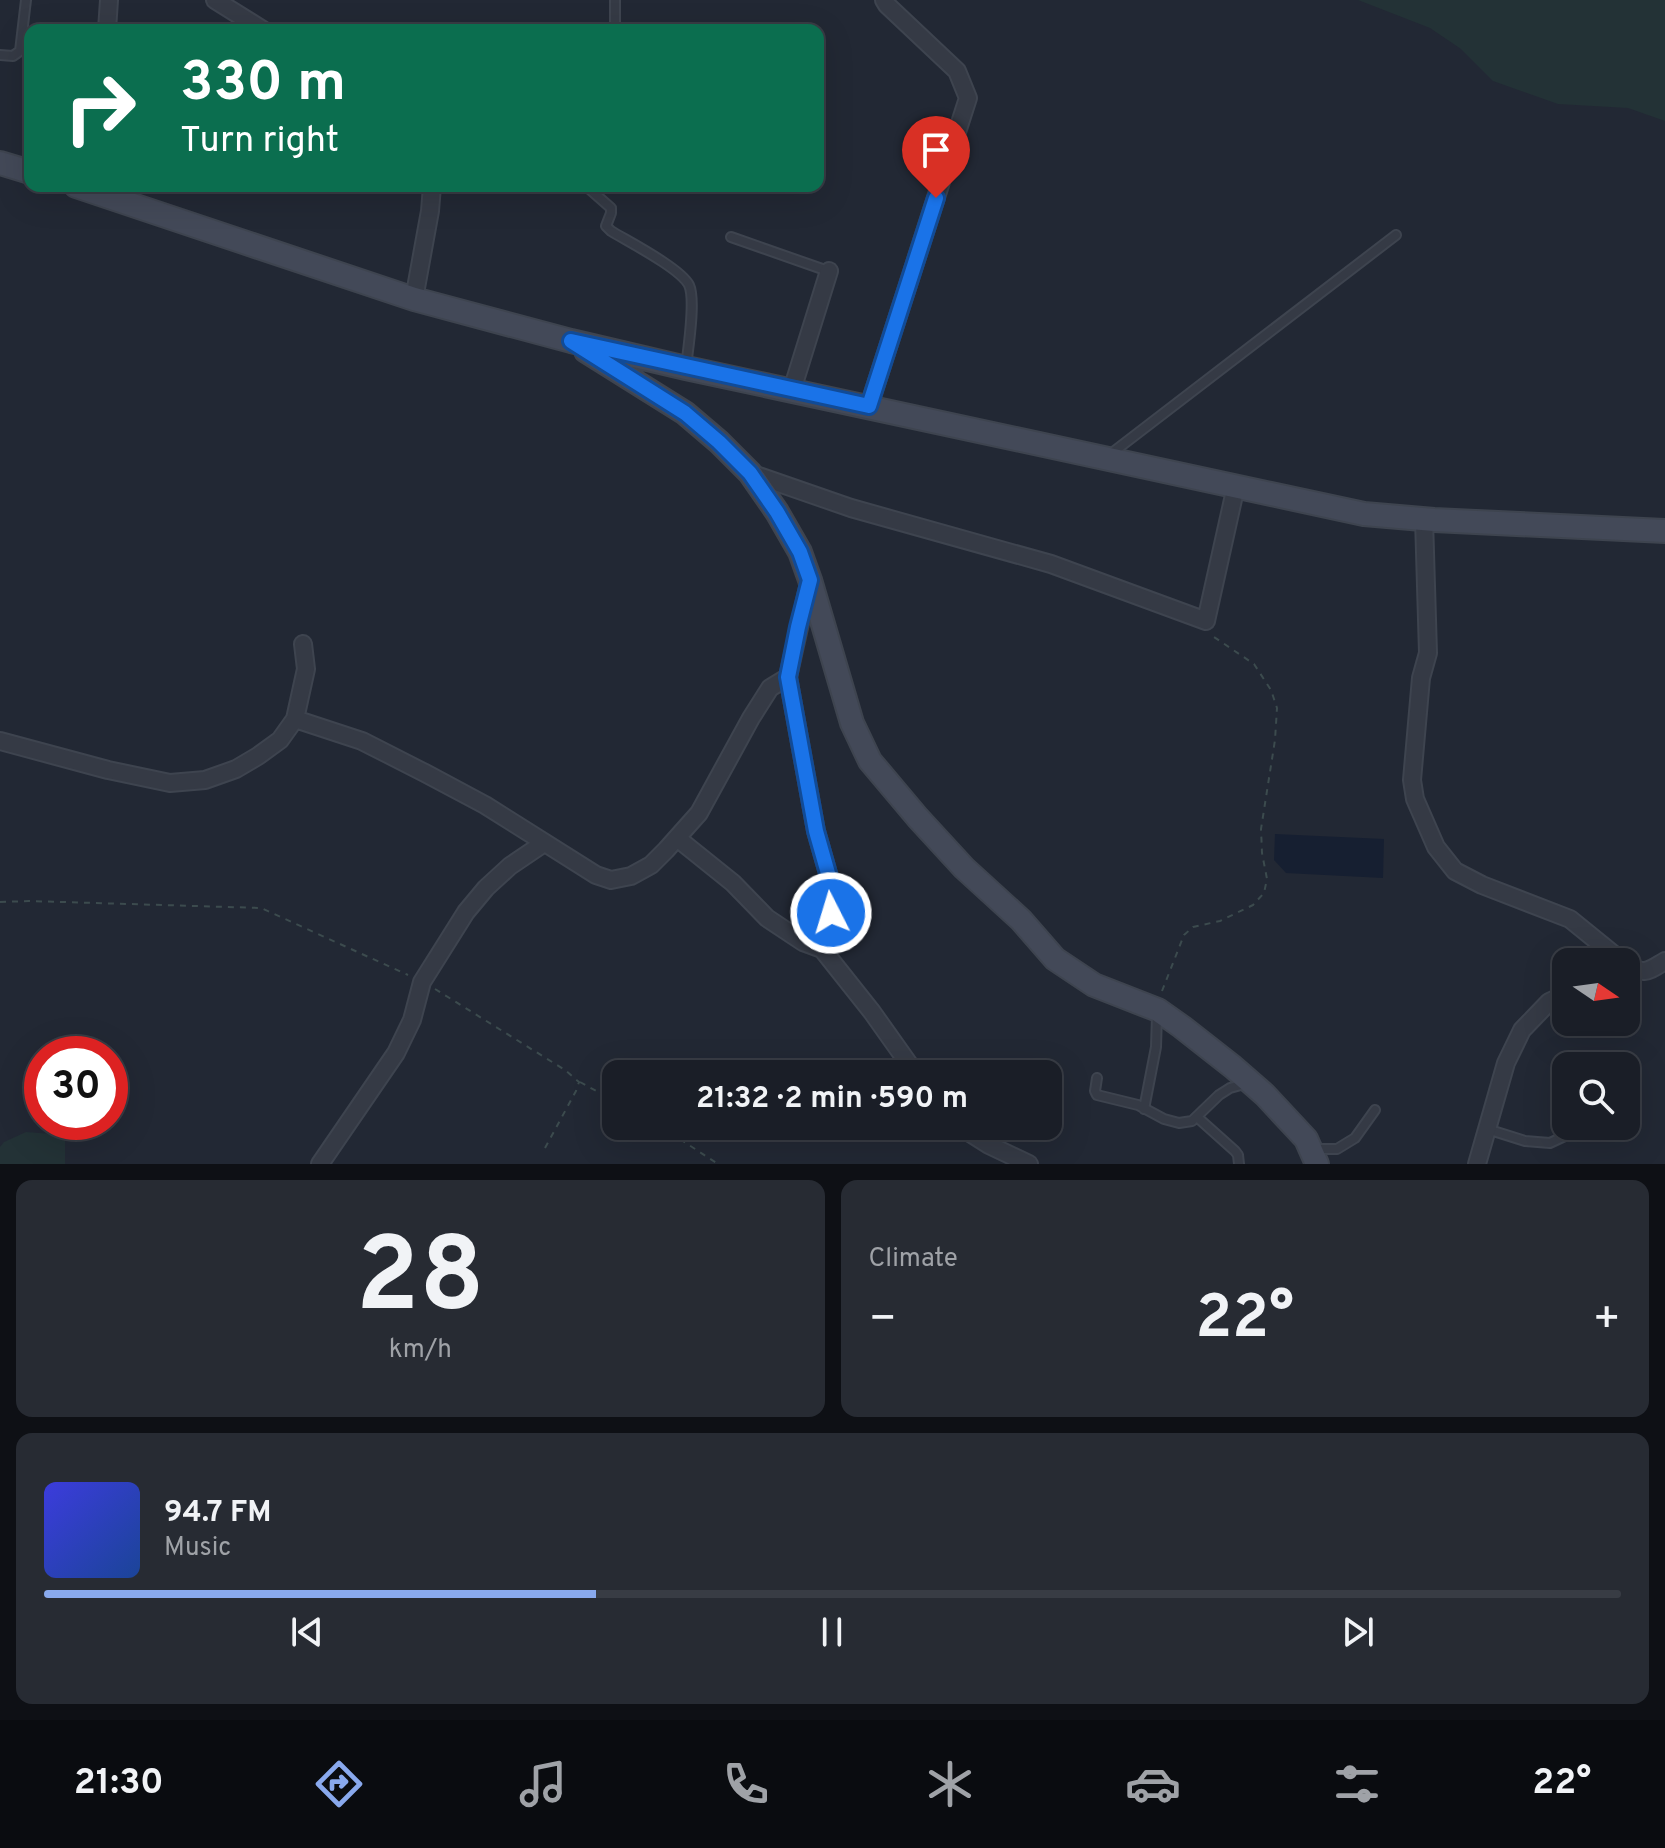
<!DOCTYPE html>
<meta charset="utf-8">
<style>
:root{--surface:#1a1e27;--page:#272b33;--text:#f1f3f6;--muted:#9fa2a7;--line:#383c44;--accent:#89a9ed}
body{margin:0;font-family:Overpass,sans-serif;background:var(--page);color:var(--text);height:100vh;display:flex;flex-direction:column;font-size:30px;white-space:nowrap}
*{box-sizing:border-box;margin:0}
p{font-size:26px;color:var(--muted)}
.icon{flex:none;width:44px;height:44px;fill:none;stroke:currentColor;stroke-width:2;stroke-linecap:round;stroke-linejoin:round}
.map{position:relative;height:1164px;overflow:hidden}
.details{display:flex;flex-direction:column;gap:16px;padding:16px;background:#0e1015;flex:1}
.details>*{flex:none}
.banner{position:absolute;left:24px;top:24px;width:800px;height:168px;border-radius:16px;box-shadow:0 8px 32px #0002,0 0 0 2px var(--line);background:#0b6e4f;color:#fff;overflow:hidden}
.needle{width:52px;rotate:103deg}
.buttons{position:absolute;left:1552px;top:948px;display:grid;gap:16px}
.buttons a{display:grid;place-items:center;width:88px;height:88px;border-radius:16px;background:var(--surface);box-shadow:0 8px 32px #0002,0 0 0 2px var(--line);font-size:40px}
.speed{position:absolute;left:24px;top:1036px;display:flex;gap:16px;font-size:40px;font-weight:700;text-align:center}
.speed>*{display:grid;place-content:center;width:104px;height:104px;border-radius:50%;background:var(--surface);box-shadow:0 8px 32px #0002,0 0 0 2px var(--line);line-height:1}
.speed .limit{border:12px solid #d22;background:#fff;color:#111}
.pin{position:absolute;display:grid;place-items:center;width:68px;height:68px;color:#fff;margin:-82px -34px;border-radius:50% 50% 50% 0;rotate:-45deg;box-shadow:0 0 8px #0007}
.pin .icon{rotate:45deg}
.me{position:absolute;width:88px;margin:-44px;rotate:355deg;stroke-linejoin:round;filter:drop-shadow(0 0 6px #0008)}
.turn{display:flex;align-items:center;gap:28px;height:168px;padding:0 24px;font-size:36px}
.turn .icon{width:104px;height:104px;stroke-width:2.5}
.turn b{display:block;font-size:56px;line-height:68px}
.big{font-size:60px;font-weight:700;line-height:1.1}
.details .card{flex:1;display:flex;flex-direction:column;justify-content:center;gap:12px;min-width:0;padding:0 28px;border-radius:16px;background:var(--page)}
.details .dial{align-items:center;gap:0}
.dial b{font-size:104px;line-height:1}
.song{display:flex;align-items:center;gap:24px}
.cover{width:96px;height:96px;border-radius:12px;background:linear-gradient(135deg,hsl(240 70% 55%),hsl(220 70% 35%))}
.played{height:8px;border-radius:4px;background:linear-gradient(90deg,var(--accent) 35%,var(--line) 35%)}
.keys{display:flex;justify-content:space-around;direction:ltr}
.heat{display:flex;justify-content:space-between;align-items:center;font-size:44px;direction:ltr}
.details .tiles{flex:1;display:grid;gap:16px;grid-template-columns:1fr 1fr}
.card:last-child{grid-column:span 2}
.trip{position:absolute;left:602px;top:1060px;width:460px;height:80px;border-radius:16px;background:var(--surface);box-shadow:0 8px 32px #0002,0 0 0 2px var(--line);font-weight:700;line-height:80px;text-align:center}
.dock{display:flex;height:128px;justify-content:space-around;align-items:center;background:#0a0c10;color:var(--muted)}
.dock .icon{width:56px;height:56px}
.dock .on{color:var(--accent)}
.dock b{font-size:36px;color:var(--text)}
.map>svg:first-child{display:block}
.green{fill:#233236}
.water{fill:#161f31}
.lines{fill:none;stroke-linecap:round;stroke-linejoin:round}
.lane-casing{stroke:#3e444f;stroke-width:12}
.street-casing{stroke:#3e444f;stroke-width:20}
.secondary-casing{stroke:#3e444f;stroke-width:26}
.path{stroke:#3c4b4e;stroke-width:2;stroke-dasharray:6 6;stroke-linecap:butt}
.lane{stroke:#353a45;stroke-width:8}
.street{stroke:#353a45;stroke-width:16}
.secondary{stroke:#434958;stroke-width:22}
.route-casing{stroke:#114b97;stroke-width:20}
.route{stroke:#1a73e8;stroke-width:14}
</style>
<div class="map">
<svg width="1665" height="1164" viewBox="0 0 1665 1164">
<rect width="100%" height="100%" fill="#222834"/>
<path class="green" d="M1358 0H1665V121L1628 108 1558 104 1493 81 1461 49 1430 28Z
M26 1132 65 1135V1164H0V1147L4 1142Z"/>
<path class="water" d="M1275 834 1384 839 1383 878 1286 873 1274 860Z"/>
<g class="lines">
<defs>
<path id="lane" d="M615 0V30
M0 55 13 56 20 51 26 0
M586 186 611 208V213L606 226 611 231C629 242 680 268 689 285 696 300 688 349 686 367
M731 237 828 271
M1108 456 1396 235
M1097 1078 1095 1091 1097 1095 1138 1105 1164 1119 1179 1123 1192 1121 1219 1095 1230 1088 1248 1083
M1144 1109 1156 1047 1157 1015
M1197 1117 1235 1151 1238 1155 1239 1164
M1487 1129 1525 1141 1550 1143 1567 1135
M1311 1149H1337L1355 1138 1375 1110"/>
<path id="street" d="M215 0 263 30
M107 30 109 0
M414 299 430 211 432 186
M792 390 829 271
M869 406 968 98 957 71 887 5 884 0
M750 473 851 508 1051 564 1206 621 1236 486
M1424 519 1428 653 1421 678 1412 780 1415 799 1436 847 1455 871 1482 885 1570 919 1623 962
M809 583 788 677 816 831 833 891 831 913 822 949
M295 719 362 741 425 773 485 805 596 875 611 880 631 876 651 865 666 850 699 813 751 718 770 688 788 677
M0 741 108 770 170 783 205 780 236 769 258 756 280 740 295 719 306 669 303 644
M677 838 733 883 767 918 803 942 822 949 872 1012 916 1074
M1626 964C1645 976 1648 971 1665 961
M959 1126 989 1145 1029 1164
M320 1164 396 1053 412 1020 422 982 466 912 486 888 510 866 544 843
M1477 1164 1506 1063 1522 1030 1549 1002 1566 994"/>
<path id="secondary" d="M0 163 30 172
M76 186 414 299 571 341 686 368 1364 514 1434 520 1665 531
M586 351 685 413 719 442 750 473 777 512 800 552 810 580 852 723 870 761 918 818 964 868 1021 920 1055 959 1094 985 1158 1010 1182 1027 1233 1067 1265 1095 1306 1139 1317 1164"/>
</defs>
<use href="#lane" class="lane-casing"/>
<use href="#street" class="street-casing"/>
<use href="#secondary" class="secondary-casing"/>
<path class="path" d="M0 902 29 901 261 908 408 975
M435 989 565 1070 579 1082 576 1091 545 1148
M1162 991 1184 935 1193 927 1220 921 1253 905 1264 893 1267 879 1262 853 1261 829 1275 740 1277 708 1271 690 1254 664 1211 635
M580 1082 616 1102
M660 1126 718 1164"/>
<use href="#lane" class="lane"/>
<use href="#street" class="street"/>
<use href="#secondary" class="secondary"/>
</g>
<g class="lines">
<defs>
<path id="route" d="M831 913 833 891 816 831 788 677 798 627 810 580 800 552 777 512 750 473 719 442 685 413 571 341 869 406 936 198"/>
</defs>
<use href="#route" class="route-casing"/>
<use href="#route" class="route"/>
</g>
</svg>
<div class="buttons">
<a><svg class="needle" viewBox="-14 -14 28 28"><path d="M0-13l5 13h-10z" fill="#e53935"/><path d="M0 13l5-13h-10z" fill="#9fa2a7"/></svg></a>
<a><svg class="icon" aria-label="search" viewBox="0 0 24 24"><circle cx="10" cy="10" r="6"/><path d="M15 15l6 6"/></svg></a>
</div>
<div class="speed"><div class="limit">30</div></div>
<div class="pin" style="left:936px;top:198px;background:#d93025"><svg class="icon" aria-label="arrive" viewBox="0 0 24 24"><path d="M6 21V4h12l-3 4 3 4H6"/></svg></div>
<svg class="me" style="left:831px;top:913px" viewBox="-20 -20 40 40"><circle r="17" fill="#1a73e8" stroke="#fff" stroke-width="3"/><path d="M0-11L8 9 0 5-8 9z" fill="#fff"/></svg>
<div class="trip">21:32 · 2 min · 590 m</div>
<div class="banner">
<div class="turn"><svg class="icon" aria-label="right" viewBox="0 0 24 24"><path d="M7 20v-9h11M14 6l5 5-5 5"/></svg><div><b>330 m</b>Turn right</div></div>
</div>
</div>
<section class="details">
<div class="tiles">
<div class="card dial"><b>28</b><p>km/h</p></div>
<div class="card"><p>Climate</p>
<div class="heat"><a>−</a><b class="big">22°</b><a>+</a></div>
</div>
<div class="card">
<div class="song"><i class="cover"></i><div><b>94.7 FM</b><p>Music</p></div></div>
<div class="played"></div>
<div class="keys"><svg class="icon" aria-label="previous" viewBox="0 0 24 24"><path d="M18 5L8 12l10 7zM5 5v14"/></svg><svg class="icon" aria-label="pause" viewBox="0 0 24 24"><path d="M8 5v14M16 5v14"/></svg><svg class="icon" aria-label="next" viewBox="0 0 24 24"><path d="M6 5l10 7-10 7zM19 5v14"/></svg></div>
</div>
</div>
</section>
<nav class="dock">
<b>21:30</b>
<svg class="icon on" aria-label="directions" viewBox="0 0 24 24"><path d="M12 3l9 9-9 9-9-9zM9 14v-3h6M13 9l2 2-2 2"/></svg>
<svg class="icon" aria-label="music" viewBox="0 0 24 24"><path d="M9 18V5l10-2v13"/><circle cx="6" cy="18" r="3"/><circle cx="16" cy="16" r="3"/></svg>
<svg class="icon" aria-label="phone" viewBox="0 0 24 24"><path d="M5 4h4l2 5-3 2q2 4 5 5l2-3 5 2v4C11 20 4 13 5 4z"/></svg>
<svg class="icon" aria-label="climate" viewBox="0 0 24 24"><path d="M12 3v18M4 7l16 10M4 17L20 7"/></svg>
<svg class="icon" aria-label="car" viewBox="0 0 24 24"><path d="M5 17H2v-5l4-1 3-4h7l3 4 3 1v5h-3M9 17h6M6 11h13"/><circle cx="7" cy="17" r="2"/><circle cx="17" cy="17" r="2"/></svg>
<svg class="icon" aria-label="filters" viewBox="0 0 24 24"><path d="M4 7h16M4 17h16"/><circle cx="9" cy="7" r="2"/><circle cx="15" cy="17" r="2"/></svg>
<b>22°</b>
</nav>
